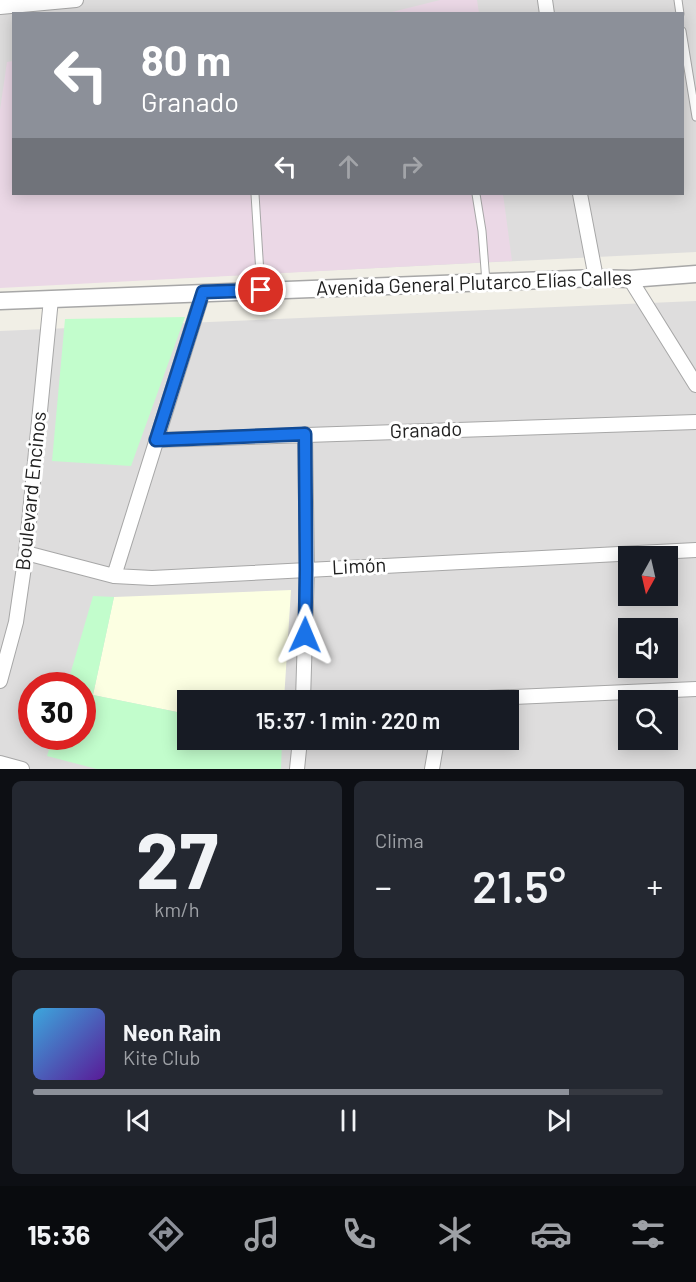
<!DOCTYPE html>
<html lang="es">
<meta charset="utf-8">
<style>
:root{--surface:#171b24;--page:#242831;--text:#f1f3f6;--muted:#9ea1a6;--line:#363941;--accent:#8c9099}
body{margin:0;font-family:Barlow,sans-serif;background:var(--page);color:var(--text);height:100vh;display:flex;flex-direction:column;font-size:22px;white-space:nowrap}
*{box-sizing:border-box;margin:0}
p{font-size:20px;color:var(--muted)}
.icon{flex:none;width:33px;height:33px;fill:none;stroke:currentColor;stroke-width:2;stroke-linecap:round;stroke-linejoin:round}
.map{position:relative;height:769px;overflow:hidden}
.panel{display:flex;flex-direction:column;gap:12px;padding:12px;background:#0d0f14;flex:1}
.panel>*{flex:none}
.guide{position:absolute;left:12px;top:12px;width:672px;height:183px;border-radius:0px;box-shadow:0 3px 15px #0003;background:#8c9099;color:#fff;overflow:hidden}
.needle{width:39px;rotate:188deg}
.tools{position:absolute;left:618px;top:546px;display:grid;gap:12px}
.tools a{display:grid;place-items:center;width:60px;height:60px;border-radius:0px;background:var(--surface);box-shadow:0 3px 15px #0003;font-size:30px}
.speed{position:absolute;left:18px;top:672px;display:flex;gap:12px;font-size:30px;font-weight:700;text-align:center}
.speed>*{display:grid;place-content:center;width:78px;height:78px;border-radius:50%;background:var(--surface);box-shadow:0 3px 15px #0003;line-height:1}
.speed .limit{border:9px solid #d22;background:#fff;color:#111}
.pin{position:absolute;display:grid;place-items:center;width:51px;height:51px;color:#fff;margin:-26px;border:3px solid #fff;border-radius:50%;box-shadow:0 2px 6px #0007}
.me{position:absolute;width:66px;margin:-33px;rotate:1deg;stroke-linejoin:round;filter:drop-shadow(0 0 4px #0008)}
.turn{display:flex;align-items:center;gap:21px;height:126px;padding:0 30px;font-size:27px}
.turn .icon{width:78px;height:78px;stroke-width:2.5}
.turn b{display:block;font-size:42px;line-height:51px}
.lanes{display:flex;align-items:center;height:57px;padding:0 30px;background:#0003;justify-content:center;gap:30px;direction:ltr}
.lanes .off{opacity:.35}
.big{font-size:45px;font-weight:600;line-height:1.1}
.panel .widget{flex:1;display:flex;flex-direction:column;justify-content:center;gap:9px;min-width:0;padding:0 21px;border-radius:9px;background:var(--page)}
.panel .dial{align-items:center;gap:0}
.dial b{font-size:78px;line-height:1}
.song{display:flex;align-items:center;gap:18px}
.cover{width:72px;height:72px;border-radius:9px;background:linear-gradient(135deg,hsl(200 70% 55%),hsl(270 70% 35%))}
.played{height:6px;border-radius:3px;background:linear-gradient(90deg,var(--accent) 85%,var(--line) 85%)}
.keys{display:flex;justify-content:space-around;direction:ltr}
.heat{display:flex;justify-content:space-between;align-items:center;font-size:33px;direction:ltr}
.panel .tiles{flex:1;display:grid;gap:12px;grid-template-columns:1fr 1fr}
.widget:last-child{grid-column:span 2}
.trip{position:absolute;left:177px;top:690px;width:342px;height:60px;border-radius:0px;background:var(--surface);box-shadow:0 3px 15px #0003;font-weight:600;line-height:60px;text-align:center}
.menu{display:flex;height:96px;justify-content:space-around;align-items:center;background:#090b0e;color:var(--muted)}
.menu .icon{width:42px;height:42px}
.menu .current{color:var(--accent)}
.menu b{font-size:27px;color:var(--text)}
.map>svg:first-child{display:block}
.residential{fill:#dedddd;fill-rule:evenodd}
.industrial{fill:#ebd8e6}
.education{fill:#fcffe2}
.park{fill:#c2fdcc}
.lines{fill:none;stroke-linecap:round;stroke-linejoin:round}
.service-casing{stroke:#a7a7a7;stroke-width:9}
.minor-casing{stroke:#a7a7a7;stroke-width:16}
.tertiary-casing{stroke:#a7a7a7;stroke-width:19}
.service{stroke:#fff;stroke-width:7}
.minor{stroke:#fff;stroke-width:14}
.tertiary{stroke:#fff;stroke-width:16}
.route-casing{stroke:#114b97;stroke-width:15}
.route{stroke:#1a73e8;stroke-width:10}
.labels{text-anchor:middle;stroke-width:6;stroke-linejoin:round;paint-order:stroke}
.street-label{font-size:20px;fill:#202020;stroke:#fff}
</style>
<div class="map">
<svg width="696" height="769" viewBox="0 0 696 769">
<rect width="100%" height="100%" fill="#f1efe6"/>
<path class="residential" d="M0 0H696V252L0 287ZM14 14H682V194H14Z
M696 301V769H0V331ZM628 556H668V596H628ZM628 628H668V668H628ZM32 686H82V736H32ZM188 700H508V740H188ZM628 700H668V740H628Z"/>
<path class="industrial" d="M440 0H477L479 13H388Z
M13 61 14 194H503L512 261 0 288V110L7 62Z"/>
<path class="education" d="M291 590 284 700H188L187 714 93 695 114 597Z"/>
<path class="park" d="M185 317 131 466 52 461 65 319Z
M93 596 114 597 93 695 187 714 188 740H282L281 769H97L47 756 53 737 82 736V686L67 685Z"/>
<g class="lines">
<defs>
<path id="service" d="M678 0 680 14
M682 31 696 117
M255 194 261 290
M476 194 482 231 486 282"/>
<path id="minor" d="M545 0 547 14
M0 7 76 0
M580 194 596 278
M630 279 696 385
M156 440 696 422
M26 553 114 576 152 578 696 550
M114 576 203 292
M0 681 16 622 26 553 51 299
M303 700 307 569 305 434
M326 700H442L696 689
M0 763 22 769
M297 769 300 740
M432 769 437 740"/>
<path id="tertiary" d="M0 301 596 278 630 279 696 274"/>
</defs>
<use href="#service" class="service-casing"/>
<use href="#minor" class="minor-casing"/>
<use href="#tertiary" class="tertiary-casing"/>
<use href="#service" class="service"/>
<use href="#minor" class="minor"/>
<use href="#tertiary" class="tertiary"/>
</g>
<g class="lines">
<defs>
<path id="route" d="M261 290 203 292 156 440 305 434 306 569 305 635"/>
</defs>
<use href="#route" class="route-casing"/>
<use href="#route" class="route"/>
</g>
<g class="labels">
<g class="street-label">
<text transform="translate(474 283) rotate(-2)" y="7">Avenida General Plutarco Elías Calles</text>
<text transform="translate(426 430) rotate(-2)" y="7">Granado</text>
<text transform="translate(31 491) rotate(-84)" y="7">Boulevard Encinos</text>
<text transform="translate(359 566) rotate(-3)" y="7">Limón</text>
</g>
</g>
</svg>
<div class="tools">
<a><svg class="needle" viewBox="-14 -14 28 28"><path d="M0-13l5 13h-10z" fill="#e53935"/><path d="M0 13l5-13h-10z" fill="#9ea1a6"/></svg></a>
<a><svg class="icon" aria-label="sound" viewBox="0 0 24 24"><path d="M4 9h4l5-4v14l-5-4H4zM17 9q2 3 0 6"/></svg></a>
<a><svg class="icon" aria-label="search" viewBox="0 0 24 24"><circle cx="10" cy="10" r="6"/><path d="M15 15l6 6"/></svg></a>
</div>
<div class="speed"><div class="limit">30</div></div>
<div class="pin" style="left:261px;top:290px;background:#d93025"><svg class="icon" aria-label="arrive" viewBox="0 0 24 24"><path d="M6 21V4h12l-3 4 3 4H6"/></svg></div>
<svg class="me" style="left:305px;top:635px" viewBox="-20 -20 40 40"><path d="M0-17L14 15 0 8-14 15z" fill="#1a73e8" stroke="#fff" stroke-width="4"/></svg>
<div class="trip">15:37 · 1 min · 220 m</div>
<div class="guide">
<div class="turn"><svg class="icon" aria-label="left" viewBox="0 0 24 24"><path d="M17 20v-9H6M10 6l-5 5 5 5"/></svg><div><b>80 m</b>Granado</div></div>
<div class="lanes"><svg class="icon" aria-label="left" viewBox="0 0 24 24"><path d="M17 20v-9H6M10 6l-5 5 5 5"/></svg><svg class="icon off" aria-label="ahead" viewBox="0 0 24 24"><path d="M12 20V5M6 11l6-6 6 6"/></svg><svg class="icon off" aria-label="right" viewBox="0 0 24 24"><path d="M7 20v-9h11M14 6l5 5-5 5"/></svg></div>
</div>
</div>
<section class="panel">
<div class="tiles">
<div class="widget dial"><b>27</b><p>km/h</p></div>
<div class="widget"><p>Clima</p>
<div class="heat"><a>−</a><b class="big">21.5°</b><a>+</a></div>
</div>
<div class="widget">
<div class="song"><i class="cover"></i><div><b>Neon Rain</b><p>Kite Club</p></div></div>
<div class="played"></div>
<div class="keys"><svg class="icon" aria-label="previous" viewBox="0 0 24 24"><path d="M18 5L8 12l10 7zM5 5v14"/></svg><svg class="icon" aria-label="pause" viewBox="0 0 24 24"><path d="M8 5v14M16 5v14"/></svg><svg class="icon" aria-label="next" viewBox="0 0 24 24"><path d="M6 5l10 7-10 7zM19 5v14"/></svg></div>
</div>
</div>
</section>
<nav class="menu">
<b>15:36</b>
<svg class="icon current" aria-label="directions" viewBox="0 0 24 24"><path d="M12 3l9 9-9 9-9-9zM9 14v-3h6M13 9l2 2-2 2"/></svg>
<svg class="icon" aria-label="music" viewBox="0 0 24 24"><path d="M9 18V5l10-2v13"/><circle cx="6" cy="18" r="3"/><circle cx="16" cy="16" r="3"/></svg>
<svg class="icon" aria-label="phone" viewBox="0 0 24 24"><path d="M5 4h4l2 5-3 2q2 4 5 5l2-3 5 2v4C11 20 4 13 5 4z"/></svg>
<svg class="icon" aria-label="climate" viewBox="0 0 24 24"><path d="M12 3v18M4 7l16 10M4 17L20 7"/></svg>
<svg class="icon" aria-label="car" viewBox="0 0 24 24"><path d="M5 17H2v-5l4-1 3-4h7l3 4 3 1v5h-3M9 17h6M6 11h13"/><circle cx="7" cy="17" r="2"/><circle cx="17" cy="17" r="2"/></svg>
<svg class="icon" aria-label="filters" viewBox="0 0 24 24"><path d="M4 7h16M4 17h16"/><circle cx="9" cy="7" r="2"/><circle cx="15" cy="17" r="2"/></svg>
</nav>
